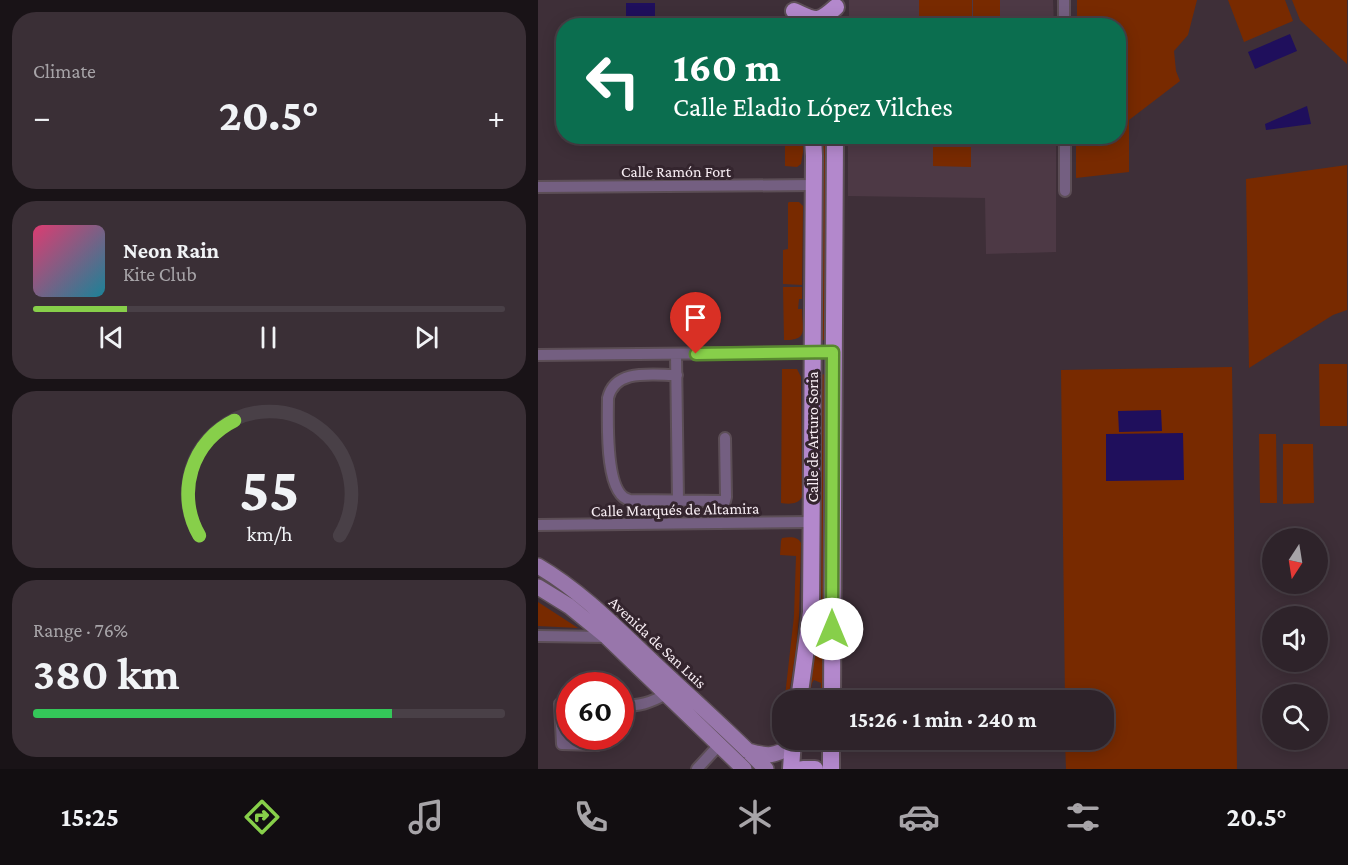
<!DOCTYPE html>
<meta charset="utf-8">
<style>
:root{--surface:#2e232a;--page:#3a2f36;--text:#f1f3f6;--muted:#a7a4a8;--line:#494047;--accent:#87cf4a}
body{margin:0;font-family:"Crimson Pro",serif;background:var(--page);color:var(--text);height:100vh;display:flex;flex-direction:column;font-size:22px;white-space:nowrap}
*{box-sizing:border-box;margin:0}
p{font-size:20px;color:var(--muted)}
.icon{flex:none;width:33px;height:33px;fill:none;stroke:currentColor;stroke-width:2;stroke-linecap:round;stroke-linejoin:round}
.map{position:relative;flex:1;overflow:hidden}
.drawer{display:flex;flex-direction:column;gap:12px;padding:12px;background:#191317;width:538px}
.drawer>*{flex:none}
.banner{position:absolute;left:18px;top:18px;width:570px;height:126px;border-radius:24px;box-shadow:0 3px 15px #0003,0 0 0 2px var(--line);background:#0b6e4f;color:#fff;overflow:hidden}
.needle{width:39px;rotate:192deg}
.tools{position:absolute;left:724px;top:528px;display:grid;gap:12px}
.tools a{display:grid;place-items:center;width:66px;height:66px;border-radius:50%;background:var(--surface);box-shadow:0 3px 15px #0003,0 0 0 2px var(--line);font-size:30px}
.speed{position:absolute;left:18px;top:672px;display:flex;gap:12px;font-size:30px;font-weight:700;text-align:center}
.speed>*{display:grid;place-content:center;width:78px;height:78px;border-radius:50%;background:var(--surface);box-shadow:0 3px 15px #0003,0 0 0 2px var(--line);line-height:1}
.speed .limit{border:9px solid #d22;background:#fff;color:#111}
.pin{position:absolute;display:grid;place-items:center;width:51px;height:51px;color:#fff;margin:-62px -26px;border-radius:50% 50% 50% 0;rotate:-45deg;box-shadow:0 0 6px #0007}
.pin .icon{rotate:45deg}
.me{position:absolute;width:66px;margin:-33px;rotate:0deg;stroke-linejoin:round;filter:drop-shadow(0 0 4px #0008)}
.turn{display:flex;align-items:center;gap:21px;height:126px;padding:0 18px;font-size:27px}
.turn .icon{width:78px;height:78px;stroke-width:2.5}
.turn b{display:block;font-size:42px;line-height:51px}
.big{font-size:45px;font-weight:700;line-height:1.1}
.drawer .tile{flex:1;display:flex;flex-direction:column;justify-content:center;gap:9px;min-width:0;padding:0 21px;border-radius:24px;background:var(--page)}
.drawer .dial{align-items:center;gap:0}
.dial svg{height:156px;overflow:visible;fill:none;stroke:var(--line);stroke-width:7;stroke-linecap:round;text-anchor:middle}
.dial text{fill:var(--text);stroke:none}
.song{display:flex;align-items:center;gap:18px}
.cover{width:72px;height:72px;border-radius:9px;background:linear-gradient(135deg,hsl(340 70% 55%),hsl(190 70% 35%))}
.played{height:6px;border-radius:3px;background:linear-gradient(90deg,var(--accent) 20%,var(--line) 20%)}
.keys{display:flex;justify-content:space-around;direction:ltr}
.heat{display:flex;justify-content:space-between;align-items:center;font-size:33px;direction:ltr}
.charge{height:9px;border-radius:4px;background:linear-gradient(90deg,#34c759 76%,var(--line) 0)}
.trip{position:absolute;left:234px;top:690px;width:342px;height:60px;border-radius:24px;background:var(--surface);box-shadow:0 3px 15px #0003,0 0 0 2px var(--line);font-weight:700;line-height:60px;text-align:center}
.tabs{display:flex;height:96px;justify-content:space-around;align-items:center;background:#120e11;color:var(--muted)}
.tabs .icon{width:42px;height:42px}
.tabs .active{color:var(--accent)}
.tabs b{font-size:27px;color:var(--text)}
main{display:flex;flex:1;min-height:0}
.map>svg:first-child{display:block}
.built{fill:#4d3945}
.green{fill:#782a00}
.water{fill:#1f0f5c}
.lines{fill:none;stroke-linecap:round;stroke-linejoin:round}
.street-casing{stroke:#5c4e56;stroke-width:14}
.secondary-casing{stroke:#5c4e56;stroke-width:18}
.primary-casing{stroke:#5c4e56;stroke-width:20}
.street{stroke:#745f81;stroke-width:10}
.secondary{stroke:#9876ab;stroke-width:15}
.primary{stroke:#b388cc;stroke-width:16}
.route-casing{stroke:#588730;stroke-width:15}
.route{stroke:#87cf4a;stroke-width:10}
.labels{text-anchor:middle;stroke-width:6;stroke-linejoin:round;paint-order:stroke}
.street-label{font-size:16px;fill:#f8eef4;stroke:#34252e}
</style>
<main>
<section class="drawer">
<div class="tile"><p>Climate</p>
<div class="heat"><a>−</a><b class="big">20.5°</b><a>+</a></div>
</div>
<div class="tile">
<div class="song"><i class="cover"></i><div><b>Neon Rain</b><p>Kite Club</p></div></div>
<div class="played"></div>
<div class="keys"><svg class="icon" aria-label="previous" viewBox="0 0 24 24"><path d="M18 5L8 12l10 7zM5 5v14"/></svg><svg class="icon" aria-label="pause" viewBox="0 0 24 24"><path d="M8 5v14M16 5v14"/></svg><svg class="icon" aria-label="next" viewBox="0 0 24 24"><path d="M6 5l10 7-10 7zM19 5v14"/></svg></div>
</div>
<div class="tile dial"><svg viewBox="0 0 100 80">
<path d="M14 69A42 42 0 1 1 86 69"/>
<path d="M14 69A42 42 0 0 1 32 10" stroke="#87cf4a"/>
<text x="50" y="56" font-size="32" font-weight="700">55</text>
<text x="50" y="72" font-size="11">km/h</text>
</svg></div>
<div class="tile"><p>Range · 76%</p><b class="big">380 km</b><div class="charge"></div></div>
</section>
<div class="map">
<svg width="810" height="769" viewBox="0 0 810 769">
<rect width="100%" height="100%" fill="#3e2f38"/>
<path class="built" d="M311 0H515L516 25 311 26Z
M310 137H518V252L448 254 447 198 310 196Z"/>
<path class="green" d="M381 0H434V25H381Z
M435 0H462V25H435Z
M539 0H659L650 35 636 51 638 71 642 81 591 120V172L538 178V137L580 136V26L539 25Z
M690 0H747L755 21 706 42Z
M754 0H809V64L762 20Z
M289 136 288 338 284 341H283L282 137Z
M247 137H265V152L263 164 259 167 247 166Z
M395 147H433V167L395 166Z
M809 165V310L795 315 711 368 708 179Z
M251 202H261L265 206 264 285 245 284V250L250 249V203Z
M245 287H264V299H261L260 309H264C264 330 271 340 246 340Z
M781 364H809V426H782Z
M694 367 699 769H528L527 740H566V700H527L523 370Z
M244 369H259L263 377 264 497C260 505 250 504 243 503Z
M288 374 286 700H282L283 683 276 680 274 683 271 700H268L281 375Z
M721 434H738L739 503H722Z
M745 444H775L776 503 745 504Z
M244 538C251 537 260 536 263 543L261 617 258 650 250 700H244V738L242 736 241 696H247L256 616 258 556 242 555 243 541Z
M0 602 40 628 0 626Z"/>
<path class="water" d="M88 3H117V16H88Z
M752 34 759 51 717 69 710 52Z
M769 106 773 124 728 130 727 124Z
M623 410 624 431 581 432 580 411Z
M645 433 646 480 568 481V434Z"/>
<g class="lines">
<defs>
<path id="street" d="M526 0V26
M527 136V191
M0 187 276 185
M138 354 140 500
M0 355 295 352
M139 375C114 375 77 368 70 398 70 419 66 496 92 500L187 501 188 497 187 438
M0 525 274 522
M0 636 69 637
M32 705 22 704 24 744 59 745V736
M82 706C102 706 112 703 128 694
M159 769 181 745"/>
<path id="secondary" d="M0 566C43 591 79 628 115 662 153 698 192 732 228 769
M0 587 31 606 69 637 206 769
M210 751C232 757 235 756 255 746"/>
<path id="primary" d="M256 11C278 21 279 24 298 7
M261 700 273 612 276 156 275 136
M294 700 297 136
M253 769 255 740
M265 769H277
M293 769V740"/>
</defs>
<use href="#street" class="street-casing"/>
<use href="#secondary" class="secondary-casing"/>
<use href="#primary" class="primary-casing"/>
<use href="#street" class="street"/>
<use href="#secondary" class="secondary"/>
<use href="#primary" class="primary"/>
</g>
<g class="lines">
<defs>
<path id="route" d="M158 354 295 352 294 629"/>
</defs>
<use href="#route" class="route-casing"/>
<use href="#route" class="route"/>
</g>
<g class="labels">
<g class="street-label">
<text x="138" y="177">Calle Ramón Fort</text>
<text transform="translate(274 437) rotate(-90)" y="6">Calle de Arturo Soria</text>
<text transform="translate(137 509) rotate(-1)" y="6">Calle Marqués de Altamira</text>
<text transform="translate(120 642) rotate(43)" y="6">Avenida de San Luis</text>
</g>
</g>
</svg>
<div class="tools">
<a><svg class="needle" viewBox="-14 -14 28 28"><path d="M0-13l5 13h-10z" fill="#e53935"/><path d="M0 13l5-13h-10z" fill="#a7a4a8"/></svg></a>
<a><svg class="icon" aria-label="sound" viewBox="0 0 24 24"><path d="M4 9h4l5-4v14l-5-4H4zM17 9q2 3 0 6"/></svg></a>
<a><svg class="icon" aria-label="search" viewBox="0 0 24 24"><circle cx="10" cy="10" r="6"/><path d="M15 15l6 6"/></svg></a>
</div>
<div class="speed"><div class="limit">60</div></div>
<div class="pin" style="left:158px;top:354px;background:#d93025"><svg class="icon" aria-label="arrive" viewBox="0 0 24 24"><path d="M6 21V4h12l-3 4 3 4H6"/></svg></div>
<svg class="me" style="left:294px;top:629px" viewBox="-20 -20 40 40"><circle r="19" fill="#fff"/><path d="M0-13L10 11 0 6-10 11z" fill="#87cf4a"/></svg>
<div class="trip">15:26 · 1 min · 240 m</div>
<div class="banner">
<div class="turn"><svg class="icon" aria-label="left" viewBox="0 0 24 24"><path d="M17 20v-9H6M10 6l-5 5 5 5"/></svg><div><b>160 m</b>Calle Eladio López Vilches</div></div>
</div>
</div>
</main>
<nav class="tabs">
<b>15:25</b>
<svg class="icon active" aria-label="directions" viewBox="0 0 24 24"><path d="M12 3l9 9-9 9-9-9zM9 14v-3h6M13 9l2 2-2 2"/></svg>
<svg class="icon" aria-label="music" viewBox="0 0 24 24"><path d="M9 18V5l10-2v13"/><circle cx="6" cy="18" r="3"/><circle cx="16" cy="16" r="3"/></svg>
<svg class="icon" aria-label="phone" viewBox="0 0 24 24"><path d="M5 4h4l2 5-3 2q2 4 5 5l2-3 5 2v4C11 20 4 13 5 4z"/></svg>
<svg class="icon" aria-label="climate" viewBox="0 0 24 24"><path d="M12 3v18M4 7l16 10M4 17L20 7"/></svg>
<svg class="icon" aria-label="car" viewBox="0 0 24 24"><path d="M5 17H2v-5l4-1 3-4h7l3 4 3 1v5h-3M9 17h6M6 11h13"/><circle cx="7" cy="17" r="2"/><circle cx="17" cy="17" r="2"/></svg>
<svg class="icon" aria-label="filters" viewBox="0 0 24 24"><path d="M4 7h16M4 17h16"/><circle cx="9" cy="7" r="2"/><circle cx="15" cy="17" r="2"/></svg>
<b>20.5°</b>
</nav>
